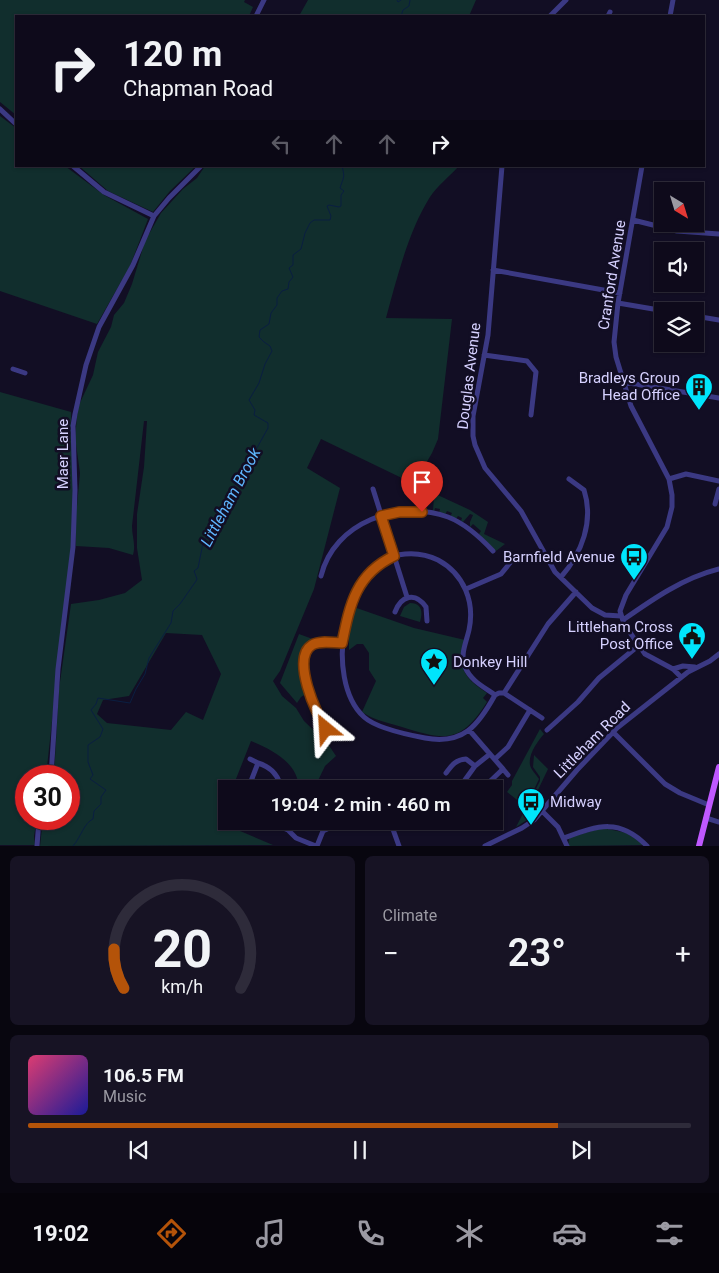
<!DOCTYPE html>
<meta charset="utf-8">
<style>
:root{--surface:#0e0a1b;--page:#171324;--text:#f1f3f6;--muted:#9b9aa3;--line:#2e2b3a;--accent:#b45309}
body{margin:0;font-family:Roboto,sans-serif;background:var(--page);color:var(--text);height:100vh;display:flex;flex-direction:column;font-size:19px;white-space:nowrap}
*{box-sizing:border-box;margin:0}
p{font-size:16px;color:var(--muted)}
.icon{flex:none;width:28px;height:28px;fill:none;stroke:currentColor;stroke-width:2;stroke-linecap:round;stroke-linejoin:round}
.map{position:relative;height:846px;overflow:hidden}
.sheet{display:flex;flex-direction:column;gap:10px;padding:10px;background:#08060f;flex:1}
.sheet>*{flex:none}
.banner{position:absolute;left:15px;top:15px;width:690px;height:152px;border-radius:0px;box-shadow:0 1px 4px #0004,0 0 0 1px var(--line);background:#0e0a1b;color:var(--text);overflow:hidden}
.needle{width:32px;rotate:142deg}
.tools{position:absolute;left:654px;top:182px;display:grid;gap:10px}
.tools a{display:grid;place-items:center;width:50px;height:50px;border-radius:0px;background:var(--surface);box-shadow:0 1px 4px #0004,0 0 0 1px var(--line);font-size:25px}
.speed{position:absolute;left:15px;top:765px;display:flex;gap:10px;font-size:25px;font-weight:700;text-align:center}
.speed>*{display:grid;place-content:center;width:65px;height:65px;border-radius:50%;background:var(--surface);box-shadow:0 1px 4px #0004,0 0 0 1px var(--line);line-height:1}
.speed .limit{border:8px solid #d22;background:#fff;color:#111}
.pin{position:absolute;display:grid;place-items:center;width:42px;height:42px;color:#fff;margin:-51px -21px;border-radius:50% 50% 50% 0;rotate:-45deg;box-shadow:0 0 5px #0007}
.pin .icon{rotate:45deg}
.me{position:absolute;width:55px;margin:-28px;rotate:333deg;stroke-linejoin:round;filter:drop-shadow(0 0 4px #0008)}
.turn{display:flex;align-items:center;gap:18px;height:105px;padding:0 25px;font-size:22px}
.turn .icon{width:65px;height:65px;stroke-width:2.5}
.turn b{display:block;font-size:35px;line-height:42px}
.lanes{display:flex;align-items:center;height:48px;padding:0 25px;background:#0003;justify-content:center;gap:25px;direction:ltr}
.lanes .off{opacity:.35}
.big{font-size:38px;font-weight:600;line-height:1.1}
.sheet .card{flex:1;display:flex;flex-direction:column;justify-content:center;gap:8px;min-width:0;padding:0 18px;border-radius:8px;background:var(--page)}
.sheet .dial{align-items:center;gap:0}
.dial svg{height:130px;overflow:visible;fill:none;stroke:var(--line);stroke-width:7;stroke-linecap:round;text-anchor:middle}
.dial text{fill:var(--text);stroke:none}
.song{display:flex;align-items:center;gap:15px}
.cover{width:60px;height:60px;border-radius:8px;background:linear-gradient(135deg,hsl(340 70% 55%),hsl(240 70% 35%))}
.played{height:5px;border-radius:2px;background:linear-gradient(90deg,var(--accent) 80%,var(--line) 80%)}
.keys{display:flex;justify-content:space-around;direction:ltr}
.heat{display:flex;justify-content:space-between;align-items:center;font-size:28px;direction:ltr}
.sheet .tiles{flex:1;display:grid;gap:10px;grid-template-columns:1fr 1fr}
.card:last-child{grid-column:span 2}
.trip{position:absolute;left:218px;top:780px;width:285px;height:50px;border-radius:0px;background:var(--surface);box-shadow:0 1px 4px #0004,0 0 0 1px var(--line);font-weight:600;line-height:50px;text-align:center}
.dock{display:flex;height:80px;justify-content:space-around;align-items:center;background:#06040b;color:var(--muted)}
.dock .icon{width:35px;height:35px}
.dock .current{color:var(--accent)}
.dock b{font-size:22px;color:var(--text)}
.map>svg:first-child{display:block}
.green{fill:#112e2d;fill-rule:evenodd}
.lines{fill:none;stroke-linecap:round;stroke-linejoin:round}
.stream{stroke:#0a1e41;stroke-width:1}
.minor{stroke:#3b3983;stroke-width:5}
.major{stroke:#bf58ff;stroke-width:6}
.route-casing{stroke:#753606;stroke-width:12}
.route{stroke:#b45309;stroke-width:9}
.labels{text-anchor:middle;stroke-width:5;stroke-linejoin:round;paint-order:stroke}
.street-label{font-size:15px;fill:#d6d1ff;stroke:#120e24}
.poi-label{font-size:15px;fill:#d6d1ff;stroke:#120e24;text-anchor:end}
.water-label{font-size:16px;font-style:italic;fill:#5fb6ff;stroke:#120e24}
</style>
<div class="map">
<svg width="719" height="846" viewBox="0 0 719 846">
<rect width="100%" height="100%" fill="#120e24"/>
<path class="green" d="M0 0H245L244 2 253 7 249 16H16V115L0 102Z
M308 0H476L469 16H299Z
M0 116 16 128V166H65L104 195 148 219 130 266 97 324 0 291Z
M79 166H196L170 191 153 212 108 191Z
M205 166H459C450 176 437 186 430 197 408 232 397 278 386 318L452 319 438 439 432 453 414 484 470 510 488 522 484 534 505 544 496 551 479 534 481 531 473 524 470 527V522L473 515 470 514 463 522 461 521 462 518 458 516 456 519 450 517 452 513 447 511 445 515 439 513 440 509 435 508 434 512 433 511 434 496 423 492 409 490 408 481 321 439 307 468 340 488 314 589 280 671 273 681 282 696 296 708 304 721 328 744 336 756 325 766 314 789H299C298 762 272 750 251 741L232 789H226V804L219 822 273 845 40 846 43 819H69V776H54L59 689 71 604 99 600 125 593 142 580 137 548V514L144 467 147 421H144L132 526C132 537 136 544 133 555L109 548 76 546V507L77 506 80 473 75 437 78 407 93 375 98 352 111 327 114 315 124 303 132 284 145 241 161 213 183 189 197 178ZM166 633 202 635 221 674 203 720 186 712 171 730 107 723 97 714 103 700 129 696Z
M0 392 71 412 74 489 71 548 46 776H26V819H37L34 836 35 845H0Z
M410 603C422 603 423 612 420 622L400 616 404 607Z
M348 605 414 628 465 640C456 667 464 678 487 693L483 698 487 702C461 743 446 741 402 727 388 723 374 720 362 712L376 681 369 670V653L363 644H357L349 650V638H345L339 640Z
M299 634 318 641 303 657 307 689 306 694 301 697 297 703 280 683Z
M540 729 544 734C538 741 528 754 530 765 531 770 536 774 539 779L526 807 507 792 512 785V781Z
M534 755 548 769 526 815 530 818 516 827 540 781V777L533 767Z
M603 828 627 833 644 845 568 846 569 839 571 837Z"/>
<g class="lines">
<path class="stream" d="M397 0 398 2 401 0
M401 16 403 10 409 6 410 0
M73 846C81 837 84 823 93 819L94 811 101 804V797L106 790 90 779 93 775 88 762V745L100 737 103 729 91 710 96 704 98 698 130 703 136 689 145 674 149 658 171 623 173 611 180 604 196 581 197 579 194 571 198 568 203 543 214 525 216 518 229 501 234 486 242 478V467L253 455 268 428V423L254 415 255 410 249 400 259 383 265 364 272 351 270 346 264 342 259 337 260 330 269 324 271 313 277 305V298L282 291 288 289 289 282 293 277 289 268 293 265V255L301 249 305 233 310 223 314 220H330L331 216 327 206 329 205 339 207 341 206V195L344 191 340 188C344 176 345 178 342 166"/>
<path class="minor" d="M256 16 264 0
M550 16 566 0
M608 16 610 12
M670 16 673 0
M0 109 16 124
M73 166 104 192 154 216
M502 166 488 335 473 416V436L475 445 485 468 521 511 555 572 592 608 605 615 621 616
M642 166 618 303 614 342 616 357 631 406 669 479 672 495V507L667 527 626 595 620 611 624 624 645 654 673 669 681 677
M633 220 677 231 719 234
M493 270 620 293
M618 303 665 311
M695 316 719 320
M484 355 527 361 536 372 531 415
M13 369 25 373
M623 382 719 398
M669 479 686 474 719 481
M373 489 407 597
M715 504 719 489
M321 576C334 522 399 499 448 517 466 524 480 537 493 551
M561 577C582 553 594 521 584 490L569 479
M466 589 501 574 514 558
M395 612C401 596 415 591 426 607L427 621
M623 620C653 599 683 578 719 569
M673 669 683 666 695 667
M504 693 548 624 576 592
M504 693 542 718
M495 695C484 687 471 681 465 667 460 654 466 643 469 630 475 602 464 574 438 560 428 555 416 553 405 554 342 560 323 680 364 717 376 728 409 735 425 738 463 745 478 726 495 695L499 693H504
M547 730 578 702 599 678 638 646
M470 731 503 769 482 789
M614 733 665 784 680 793 709 805
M330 736C320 720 289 660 311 645 320 640 333 643 342 643
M250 759 258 763
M495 759 508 747 530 710
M503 769 508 775
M446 773C452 765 455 760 466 759L475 766
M51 776 58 669 73 547 75 490 73 426 75 414 86 365 99 327 133 265 154 216 169 198 201 166
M462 784 475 766 490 754
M248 789 258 763C271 767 279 775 281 789
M542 811 558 827 567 846
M706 818 719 822
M267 821 288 830 296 838 316 846
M360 821 369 825
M390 821 399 846
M564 838C597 826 619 817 647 846
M37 846 39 819
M317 846 323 831 344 821
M485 846 522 828 534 820 577 770 617 728 688 672 710 661 719 654"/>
<path class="major" d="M699 846 719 767"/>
</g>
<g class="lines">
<defs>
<path id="route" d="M326 729C316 714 291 658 312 645 320 640 333 643 342 643 350 604 356 574 394 556L381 516 399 512H422"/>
</defs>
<use href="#route" class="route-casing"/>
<use href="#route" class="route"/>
</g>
<defs>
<symbol id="building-pin" viewBox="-11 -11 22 30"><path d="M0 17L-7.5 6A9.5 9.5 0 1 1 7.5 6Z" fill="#00e5fc" stroke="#120e24"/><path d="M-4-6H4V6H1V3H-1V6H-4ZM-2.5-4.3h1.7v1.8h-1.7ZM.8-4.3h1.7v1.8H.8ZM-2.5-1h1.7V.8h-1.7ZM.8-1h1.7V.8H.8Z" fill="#111"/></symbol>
<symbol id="bus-pin" viewBox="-11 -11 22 30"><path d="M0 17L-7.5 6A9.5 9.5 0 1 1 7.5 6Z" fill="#00e5fc" stroke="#120e24"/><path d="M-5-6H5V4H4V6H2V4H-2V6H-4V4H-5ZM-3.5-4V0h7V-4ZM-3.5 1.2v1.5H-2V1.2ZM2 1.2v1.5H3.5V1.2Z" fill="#111"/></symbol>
<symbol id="civic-pin" viewBox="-11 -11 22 30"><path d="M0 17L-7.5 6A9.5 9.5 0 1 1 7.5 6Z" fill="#00e5fc" stroke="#120e24"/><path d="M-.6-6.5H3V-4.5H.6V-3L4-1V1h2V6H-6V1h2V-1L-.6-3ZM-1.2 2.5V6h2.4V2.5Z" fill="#111"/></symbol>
<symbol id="sight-pin" viewBox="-11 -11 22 30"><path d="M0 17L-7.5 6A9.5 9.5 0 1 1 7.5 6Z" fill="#00e5fc" stroke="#120e24"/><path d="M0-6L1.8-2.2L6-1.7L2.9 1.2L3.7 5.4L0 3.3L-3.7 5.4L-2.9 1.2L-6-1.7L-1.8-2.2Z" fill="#111"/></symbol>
</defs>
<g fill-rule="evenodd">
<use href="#building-pin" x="683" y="371" width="32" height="43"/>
<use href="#bus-pin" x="618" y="541" width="32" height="43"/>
<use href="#civic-pin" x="676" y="620" width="32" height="43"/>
<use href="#sight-pin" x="418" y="646" width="32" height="43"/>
<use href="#bus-pin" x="515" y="786" width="32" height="43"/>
</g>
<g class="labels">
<g class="street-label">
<text transform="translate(612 275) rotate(-81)" y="5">Cranford Avenue</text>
<text transform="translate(469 376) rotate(-83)" y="5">Douglas Avenue</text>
<text transform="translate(63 454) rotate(-90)" y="5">Maer Lane</text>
<text transform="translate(592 740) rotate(-45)" y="5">Littleham Road</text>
</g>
<g class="poi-label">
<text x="680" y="383">Bradleys Group<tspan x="680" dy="17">Head Office</tspan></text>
<text x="615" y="562">Barnfield Avenue</text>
<text x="673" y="632">Littleham Cross<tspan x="673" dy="17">Post Office</tspan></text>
<text x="453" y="667" text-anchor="start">Donkey Hill</text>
<text x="550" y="807" text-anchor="start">Midway</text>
</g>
<g class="water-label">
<text transform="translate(230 497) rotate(-62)" y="6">Littleham Brook</text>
</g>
</g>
</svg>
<div class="tools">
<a><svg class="needle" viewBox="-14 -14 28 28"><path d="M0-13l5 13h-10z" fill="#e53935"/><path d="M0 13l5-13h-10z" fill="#9b9aa3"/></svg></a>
<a><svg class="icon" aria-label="sound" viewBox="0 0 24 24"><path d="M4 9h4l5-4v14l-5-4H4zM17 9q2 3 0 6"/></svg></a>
<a><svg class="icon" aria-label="layers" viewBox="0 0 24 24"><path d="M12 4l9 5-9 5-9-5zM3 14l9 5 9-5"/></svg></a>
</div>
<div class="speed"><div class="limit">30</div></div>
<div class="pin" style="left:422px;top:512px;background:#d93025"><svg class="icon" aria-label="arrive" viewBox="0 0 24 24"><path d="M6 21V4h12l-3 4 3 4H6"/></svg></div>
<svg class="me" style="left:326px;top:729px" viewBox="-20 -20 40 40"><path d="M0-17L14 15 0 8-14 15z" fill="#b45309" stroke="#fff" stroke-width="4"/></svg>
<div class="trip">19:04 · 2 min · 460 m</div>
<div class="banner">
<div class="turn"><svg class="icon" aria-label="right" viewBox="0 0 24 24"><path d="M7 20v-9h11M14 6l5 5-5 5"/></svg><div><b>120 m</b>Chapman Road</div></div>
<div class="lanes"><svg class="icon off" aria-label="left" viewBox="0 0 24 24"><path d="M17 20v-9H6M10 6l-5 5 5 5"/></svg><svg class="icon off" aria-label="ahead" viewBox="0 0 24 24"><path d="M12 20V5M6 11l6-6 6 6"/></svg><svg class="icon off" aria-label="ahead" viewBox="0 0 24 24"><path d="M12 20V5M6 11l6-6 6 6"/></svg><svg class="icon" aria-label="right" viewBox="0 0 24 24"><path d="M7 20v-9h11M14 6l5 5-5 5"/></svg></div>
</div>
</div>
<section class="sheet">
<div class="tiles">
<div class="card dial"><svg viewBox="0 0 100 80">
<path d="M14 69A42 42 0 1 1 86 69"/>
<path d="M14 69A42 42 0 0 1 8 45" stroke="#b45309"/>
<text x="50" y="56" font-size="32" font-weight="700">20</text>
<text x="50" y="72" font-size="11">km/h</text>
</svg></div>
<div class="card"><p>Climate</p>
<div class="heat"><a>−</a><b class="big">23°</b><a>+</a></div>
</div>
<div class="card">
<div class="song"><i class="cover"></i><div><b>106.5 FM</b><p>Music</p></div></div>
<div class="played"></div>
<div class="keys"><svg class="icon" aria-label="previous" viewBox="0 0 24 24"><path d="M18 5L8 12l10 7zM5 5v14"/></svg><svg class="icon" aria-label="pause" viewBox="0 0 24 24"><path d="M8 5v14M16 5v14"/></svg><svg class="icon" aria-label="next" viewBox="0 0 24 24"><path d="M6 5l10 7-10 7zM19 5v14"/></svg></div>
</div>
</div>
</section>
<nav class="dock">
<b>19:02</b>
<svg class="icon current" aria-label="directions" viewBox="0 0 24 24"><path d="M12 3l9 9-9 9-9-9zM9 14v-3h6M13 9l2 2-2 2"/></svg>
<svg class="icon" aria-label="music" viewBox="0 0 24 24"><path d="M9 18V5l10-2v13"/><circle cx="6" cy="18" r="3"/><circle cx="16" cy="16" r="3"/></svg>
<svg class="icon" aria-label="phone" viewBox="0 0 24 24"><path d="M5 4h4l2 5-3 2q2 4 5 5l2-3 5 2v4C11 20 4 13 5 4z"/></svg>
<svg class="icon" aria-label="climate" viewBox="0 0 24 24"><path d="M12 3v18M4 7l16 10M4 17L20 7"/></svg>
<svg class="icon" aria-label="car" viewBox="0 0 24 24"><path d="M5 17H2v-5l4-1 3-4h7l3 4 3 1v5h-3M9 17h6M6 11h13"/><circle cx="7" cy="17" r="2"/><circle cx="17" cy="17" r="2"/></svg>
<svg class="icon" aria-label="filters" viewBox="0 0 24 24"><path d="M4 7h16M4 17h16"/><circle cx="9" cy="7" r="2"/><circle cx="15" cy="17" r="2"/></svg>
</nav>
